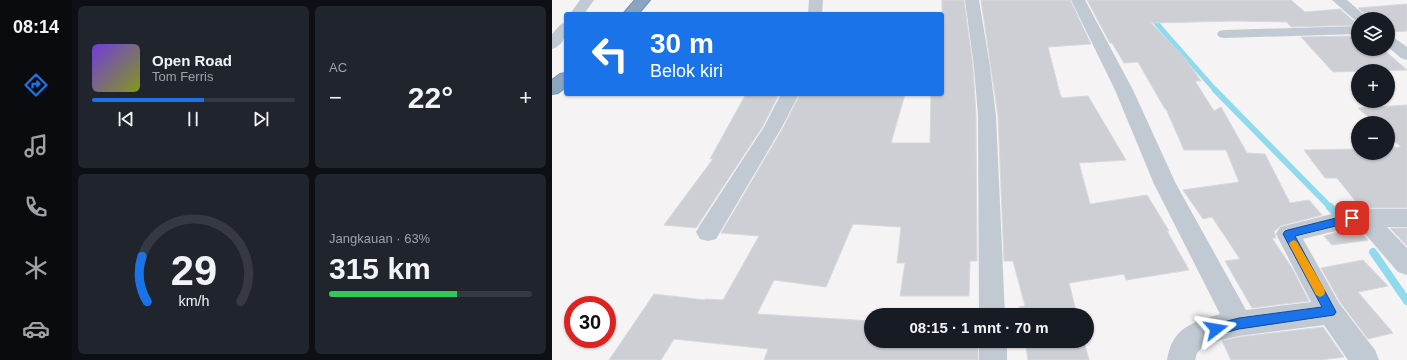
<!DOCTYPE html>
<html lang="id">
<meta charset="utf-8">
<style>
:root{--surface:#171b24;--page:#20242c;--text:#f1f3f6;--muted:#9ea1a6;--line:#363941;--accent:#1a73e8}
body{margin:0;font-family:Helvetica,sans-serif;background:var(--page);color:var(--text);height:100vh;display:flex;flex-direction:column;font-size:15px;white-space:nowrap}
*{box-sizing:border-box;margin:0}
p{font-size:13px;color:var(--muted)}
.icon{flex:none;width:22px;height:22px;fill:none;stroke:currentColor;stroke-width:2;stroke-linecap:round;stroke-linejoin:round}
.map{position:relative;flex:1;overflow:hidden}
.details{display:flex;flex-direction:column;gap:6px;padding:6px;background:#0d0f14;width:480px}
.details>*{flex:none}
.banner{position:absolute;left:12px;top:12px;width:380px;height:84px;border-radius:4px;box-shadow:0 1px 3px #0004;background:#1a73e8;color:#fff;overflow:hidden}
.controls{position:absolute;left:799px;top:12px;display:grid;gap:8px}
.controls a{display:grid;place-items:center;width:44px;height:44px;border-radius:50%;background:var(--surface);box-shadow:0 1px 3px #0004;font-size:20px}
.speed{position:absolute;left:12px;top:296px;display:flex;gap:8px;font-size:20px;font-weight:700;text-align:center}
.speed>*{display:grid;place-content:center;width:52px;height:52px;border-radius:50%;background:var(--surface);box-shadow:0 1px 3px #0004;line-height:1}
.speed .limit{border:6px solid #d22;background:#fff;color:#111}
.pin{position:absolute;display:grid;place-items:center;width:34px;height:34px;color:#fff;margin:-17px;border-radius:8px;box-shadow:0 2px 6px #0006}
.me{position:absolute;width:44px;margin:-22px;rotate:76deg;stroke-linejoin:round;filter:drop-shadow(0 0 3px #0008)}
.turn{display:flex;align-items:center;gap:14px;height:84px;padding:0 20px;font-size:18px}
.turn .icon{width:52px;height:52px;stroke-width:2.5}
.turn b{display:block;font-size:28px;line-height:34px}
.big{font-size:30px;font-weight:700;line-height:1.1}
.details .tile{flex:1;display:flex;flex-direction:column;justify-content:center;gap:6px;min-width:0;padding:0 14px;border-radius:6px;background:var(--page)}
.details .dial{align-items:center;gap:0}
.dial svg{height:104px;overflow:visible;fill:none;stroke:var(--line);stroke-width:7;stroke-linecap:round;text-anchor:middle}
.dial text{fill:var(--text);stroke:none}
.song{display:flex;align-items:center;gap:12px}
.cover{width:48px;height:48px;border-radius:6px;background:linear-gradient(135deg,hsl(260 70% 55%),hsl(70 70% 35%))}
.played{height:4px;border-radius:2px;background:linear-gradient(90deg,var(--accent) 55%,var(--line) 55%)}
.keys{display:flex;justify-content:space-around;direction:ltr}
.heat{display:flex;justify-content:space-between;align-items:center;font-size:22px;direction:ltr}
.charge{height:6px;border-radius:3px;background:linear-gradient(90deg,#34c759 63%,var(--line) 0)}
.details .tiles{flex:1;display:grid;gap:6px;grid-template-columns:repeat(2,1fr)}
.trip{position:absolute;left:312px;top:308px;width:230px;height:40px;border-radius:20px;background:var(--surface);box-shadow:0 1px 3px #0004;font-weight:700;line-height:40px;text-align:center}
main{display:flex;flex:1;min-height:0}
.menu{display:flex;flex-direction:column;width:72px;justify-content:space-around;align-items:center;background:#090b0e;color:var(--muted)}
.menu .icon{width:28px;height:28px}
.menu .selected{color:var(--accent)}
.menu b{font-size:18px;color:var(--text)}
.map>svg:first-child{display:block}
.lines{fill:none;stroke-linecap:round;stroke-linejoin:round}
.stream-far2{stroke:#90daee;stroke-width:5}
.stream-far1{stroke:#90daee;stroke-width:6}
.stream{stroke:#90daee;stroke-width:8}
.building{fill:#cdcfd5;stroke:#d7d9de}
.highway-casing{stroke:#7690ad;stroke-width:2}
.street{fill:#c1cad2;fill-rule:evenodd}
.highway{fill:#8ba5c1;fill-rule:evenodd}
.route{fill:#1a73e8;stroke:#114b97}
.slow{fill:#f59e0b}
</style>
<main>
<nav class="menu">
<b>08:14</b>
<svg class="icon selected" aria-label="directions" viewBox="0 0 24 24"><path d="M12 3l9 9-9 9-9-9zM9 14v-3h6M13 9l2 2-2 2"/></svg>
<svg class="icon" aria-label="music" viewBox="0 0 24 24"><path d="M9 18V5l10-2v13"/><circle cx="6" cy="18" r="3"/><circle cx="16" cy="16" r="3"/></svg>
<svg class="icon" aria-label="phone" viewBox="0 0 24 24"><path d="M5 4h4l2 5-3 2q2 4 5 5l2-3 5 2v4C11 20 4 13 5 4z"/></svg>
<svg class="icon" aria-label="climate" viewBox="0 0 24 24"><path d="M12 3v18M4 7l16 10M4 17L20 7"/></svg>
<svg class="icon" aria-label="car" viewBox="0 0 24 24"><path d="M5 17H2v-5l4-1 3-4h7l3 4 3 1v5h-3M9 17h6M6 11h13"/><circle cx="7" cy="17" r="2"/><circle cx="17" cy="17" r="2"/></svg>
</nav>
<section class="details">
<div class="tiles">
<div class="tile">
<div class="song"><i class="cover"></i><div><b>Open Road</b><p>Tom Ferris</p></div></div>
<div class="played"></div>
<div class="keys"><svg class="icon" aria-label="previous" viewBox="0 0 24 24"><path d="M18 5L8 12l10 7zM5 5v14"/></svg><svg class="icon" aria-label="pause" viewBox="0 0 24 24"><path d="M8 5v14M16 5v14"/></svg><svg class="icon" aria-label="next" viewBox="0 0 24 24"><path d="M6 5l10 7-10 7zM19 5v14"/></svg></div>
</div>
<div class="tile"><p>AC</p>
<div class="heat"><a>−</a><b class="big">22°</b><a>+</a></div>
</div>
<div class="tile dial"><svg viewBox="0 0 100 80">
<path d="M14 69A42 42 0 1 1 86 69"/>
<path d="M14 69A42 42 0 0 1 10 34" stroke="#1a73e8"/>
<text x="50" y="56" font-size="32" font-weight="700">29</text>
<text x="50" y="72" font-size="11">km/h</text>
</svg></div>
<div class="tile"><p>Jangkauan · 63%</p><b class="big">315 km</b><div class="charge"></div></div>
</div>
</section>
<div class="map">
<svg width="855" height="360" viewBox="0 0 855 360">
<rect width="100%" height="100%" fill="#f5f3f3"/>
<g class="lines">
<path class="stream-far2" d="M598 16 664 91"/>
<path class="stream-far1" d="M663 90 779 208"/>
<path class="stream" d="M778 207 785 214
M821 252 855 301"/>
</g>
<path class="building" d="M390 0H412L421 67 424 116 425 261H418L417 296H348L353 263H345L349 227 301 224 274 287 222 280 205 314 319 321V341H426V360H212L216 349 122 339 109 360H57L102 294 153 300V299L171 300 207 236 169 233 231 128 248 94H353L339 143H378L379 94H390Z
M429 0H518L539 44 496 47 508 94 510 98 536 96 574 160 527 163 538 204 595 195 617 231H615L637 270 574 280 572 274 517 283 525 315H468L467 307 473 306 461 261H452L446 116Z
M535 0H739L753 12 788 9 804 23H806V25L739 27 735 22 683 21 599 23 632 57 649 81H643L662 111 669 107 695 153 713 154 738 203 757 200 770 215 728 226 724 230 722 231 724 238H720L740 268 757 301 700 308 673 261 688 259 660 217 651 219 631 190 687 182 674 150H632L614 109H613L586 62 572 63 560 43H558Z
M855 4V31L836 32V19H818L806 8Z
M806 36V49H831L855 70 781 72 749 37Z
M194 94H227L211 126 144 228 112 225 161 159H158Z
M855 105V208H809L785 178H773L752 150 806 149V153H836V148L849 147 836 135V123H823L806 108Z
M800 228H806L816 240 780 245 772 236Z
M838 228H855V246Z
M811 260 836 286 806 292 841 333 816 339 788 302 769 268Z
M771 327 792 357 769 360H679L670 341 687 337Z
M473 341H532L537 360H476Z"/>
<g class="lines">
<defs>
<path id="highway" d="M83 0H98L86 14H71Z
M14 73V87L6 93 0 94V80L8 74Z"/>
</defs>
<use href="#highway" class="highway-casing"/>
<path class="street" d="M28 0H42L32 14H18Z
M257 0H271L270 14H256Z
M413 0H427L438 67 444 116 453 315H427L426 116 422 67Z
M519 0H533L581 90 624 184 694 310 759 302 724 234 728 227 800 209H855V227H835L855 248V275L846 272 807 227H800L751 239 787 303 823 350 827 360H796L772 325 687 336 669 340 651 347 645 353 643 360H615C620 328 640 322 668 314L602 184 563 90Z
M780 0H795L817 19H806L805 22Z
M14 23C14 34 13 45 0 49V34L9 24Z
M806 26V34L672 38 667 37 665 34 667 31 672 30Z
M836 36 841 37 855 47V60L849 58 836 47Z
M229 94H247L230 127 164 239 156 241 148 239 144 232 148 225 212 127Z
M427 341H455V360H427Z"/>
<use href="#highway" class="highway"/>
</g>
<path class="route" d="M800 214 804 215 805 218 804 221 743 236 782 308 784 312 782 315 687 329 664 335 660 333 658 329 660 325 687 318 770 307 731 234 733 231 736 230Z"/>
<path class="slow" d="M742 240 745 242 772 288 773 292 772 295 768 297 764 295 737 244 738 242Z"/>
</svg>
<div class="controls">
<a><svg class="icon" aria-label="layers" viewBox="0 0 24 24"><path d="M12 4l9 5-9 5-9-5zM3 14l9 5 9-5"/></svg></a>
<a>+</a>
<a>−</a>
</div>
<div class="speed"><div class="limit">30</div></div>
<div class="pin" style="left:800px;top:218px;background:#d93025"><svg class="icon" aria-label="arrive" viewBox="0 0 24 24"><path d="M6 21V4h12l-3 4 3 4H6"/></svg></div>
<svg class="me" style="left:664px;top:329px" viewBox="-20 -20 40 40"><path d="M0-17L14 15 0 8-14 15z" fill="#1a73e8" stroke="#fff" stroke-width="4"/></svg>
<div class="trip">08:15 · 1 mnt · 70 m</div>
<div class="banner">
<div class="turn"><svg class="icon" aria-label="left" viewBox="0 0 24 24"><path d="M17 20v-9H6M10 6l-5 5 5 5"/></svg><div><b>30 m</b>Belok kiri</div></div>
</div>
</div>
</main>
